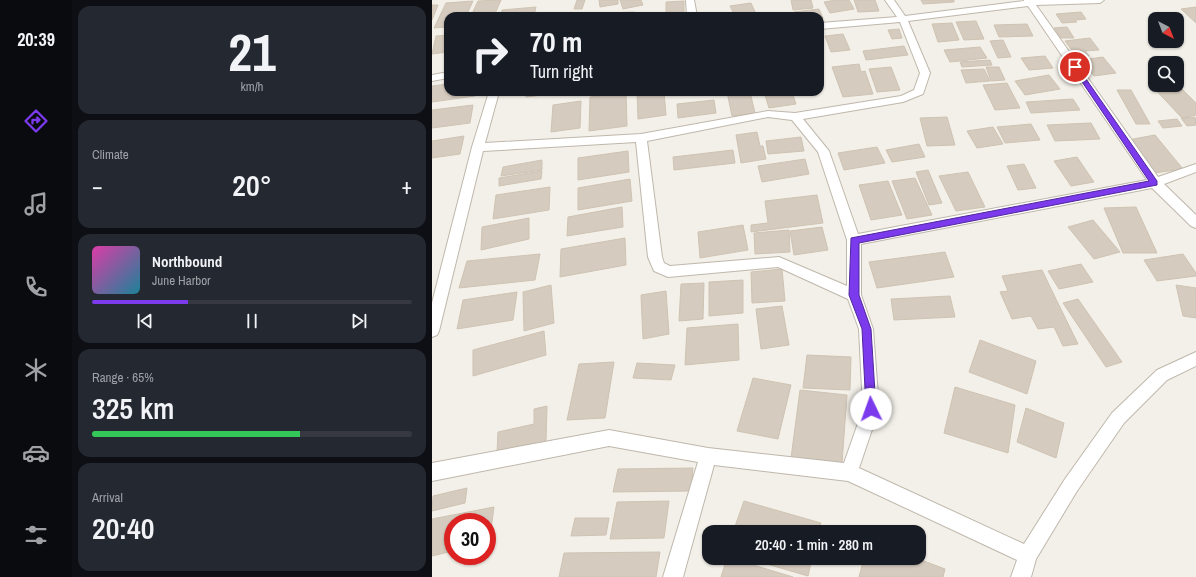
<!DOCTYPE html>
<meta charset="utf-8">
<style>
:root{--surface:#171b24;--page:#242831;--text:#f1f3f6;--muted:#9ea1a6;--line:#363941;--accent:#7c3aed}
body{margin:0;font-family:"Archivo Narrow",sans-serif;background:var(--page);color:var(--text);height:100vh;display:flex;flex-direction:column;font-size:15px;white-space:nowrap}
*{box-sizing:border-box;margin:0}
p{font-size:13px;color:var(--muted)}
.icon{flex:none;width:22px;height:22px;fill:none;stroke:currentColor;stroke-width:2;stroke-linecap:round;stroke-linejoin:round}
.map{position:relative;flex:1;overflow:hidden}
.panel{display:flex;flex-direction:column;gap:6px;padding:6px;background:#0d0f14;width:360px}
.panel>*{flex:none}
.banner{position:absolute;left:12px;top:12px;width:380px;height:84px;border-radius:12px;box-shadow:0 1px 3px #0004;background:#171b24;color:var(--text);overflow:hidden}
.needle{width:26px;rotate:138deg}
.controls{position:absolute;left:716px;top:12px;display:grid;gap:8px}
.controls a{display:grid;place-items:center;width:36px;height:36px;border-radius:8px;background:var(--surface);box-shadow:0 1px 3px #0004;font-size:20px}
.speed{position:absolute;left:12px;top:513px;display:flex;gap:8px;font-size:20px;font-weight:700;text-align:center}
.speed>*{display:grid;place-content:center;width:52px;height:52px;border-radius:50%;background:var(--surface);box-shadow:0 1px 3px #0004;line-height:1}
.speed .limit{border:6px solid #d22;background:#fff;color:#111}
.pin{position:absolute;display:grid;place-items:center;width:34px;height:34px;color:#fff;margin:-17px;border:2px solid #fff;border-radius:50%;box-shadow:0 1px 4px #0007}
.me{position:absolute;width:44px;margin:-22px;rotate:357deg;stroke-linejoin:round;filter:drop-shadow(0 0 3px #0008)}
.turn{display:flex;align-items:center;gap:14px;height:84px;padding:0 20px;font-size:18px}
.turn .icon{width:52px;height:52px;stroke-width:2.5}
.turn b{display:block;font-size:28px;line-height:34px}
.big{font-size:30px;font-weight:600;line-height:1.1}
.panel .widget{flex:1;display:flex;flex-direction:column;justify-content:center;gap:6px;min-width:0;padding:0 14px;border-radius:12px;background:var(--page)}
.panel .dial{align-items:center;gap:0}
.dial b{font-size:52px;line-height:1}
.song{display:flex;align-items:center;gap:12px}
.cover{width:48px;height:48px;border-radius:6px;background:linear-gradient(135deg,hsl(320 70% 55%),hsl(190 70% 35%))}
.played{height:4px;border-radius:2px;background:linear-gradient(90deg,var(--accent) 30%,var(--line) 30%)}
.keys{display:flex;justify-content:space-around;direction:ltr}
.heat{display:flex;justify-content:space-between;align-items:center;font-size:22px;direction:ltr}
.charge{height:6px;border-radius:3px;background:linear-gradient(90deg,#34c759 65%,var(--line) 0)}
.trip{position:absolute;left:270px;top:525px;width:224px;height:40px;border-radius:12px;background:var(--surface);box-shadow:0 1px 3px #0004;font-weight:600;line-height:40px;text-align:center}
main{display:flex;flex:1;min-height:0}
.menu{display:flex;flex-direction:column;width:72px;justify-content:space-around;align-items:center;background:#090b0e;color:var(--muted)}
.menu .icon{width:28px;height:28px}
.menu .selected{color:var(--accent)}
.menu b{font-size:18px;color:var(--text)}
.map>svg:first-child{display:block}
.building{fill:#d5cbbe;stroke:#cfc3b2}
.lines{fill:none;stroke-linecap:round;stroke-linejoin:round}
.minor-casing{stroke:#bfb7ab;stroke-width:2}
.minor{fill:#fff;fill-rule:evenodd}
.route{fill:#7c3aed;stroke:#51269a}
</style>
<main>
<nav class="menu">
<b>20:39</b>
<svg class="icon selected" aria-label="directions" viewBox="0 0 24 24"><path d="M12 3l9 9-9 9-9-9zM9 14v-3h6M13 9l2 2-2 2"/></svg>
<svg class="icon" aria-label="music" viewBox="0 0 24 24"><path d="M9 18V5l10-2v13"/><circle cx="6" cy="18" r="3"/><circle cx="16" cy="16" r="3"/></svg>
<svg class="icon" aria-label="phone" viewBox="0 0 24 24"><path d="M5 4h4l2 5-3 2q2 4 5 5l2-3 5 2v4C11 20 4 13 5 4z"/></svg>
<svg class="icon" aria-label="climate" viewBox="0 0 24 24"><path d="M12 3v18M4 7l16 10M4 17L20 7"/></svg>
<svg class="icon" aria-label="car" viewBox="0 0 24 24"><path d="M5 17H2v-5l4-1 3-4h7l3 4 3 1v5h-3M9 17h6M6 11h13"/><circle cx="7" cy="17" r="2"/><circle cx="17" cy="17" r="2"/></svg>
<svg class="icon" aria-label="filters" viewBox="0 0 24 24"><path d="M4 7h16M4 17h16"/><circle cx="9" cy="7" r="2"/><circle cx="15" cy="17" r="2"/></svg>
</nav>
<section class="panel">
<div class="widget dial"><b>21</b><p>km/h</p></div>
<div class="widget"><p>Climate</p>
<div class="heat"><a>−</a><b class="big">20°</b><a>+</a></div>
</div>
<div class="widget">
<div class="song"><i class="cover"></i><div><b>Northbound</b><p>June Harbor</p></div></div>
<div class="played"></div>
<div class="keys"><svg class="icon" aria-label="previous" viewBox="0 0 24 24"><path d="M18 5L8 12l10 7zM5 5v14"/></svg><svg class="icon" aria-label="pause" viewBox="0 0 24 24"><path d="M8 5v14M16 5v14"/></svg><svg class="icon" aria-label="next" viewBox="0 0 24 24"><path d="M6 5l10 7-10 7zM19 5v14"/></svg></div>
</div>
<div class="widget"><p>Range · 65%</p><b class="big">325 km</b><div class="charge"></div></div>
<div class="widget"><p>Arrival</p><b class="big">20:40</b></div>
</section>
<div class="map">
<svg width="764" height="577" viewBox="0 0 764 577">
<rect width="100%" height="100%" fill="#f3f0e9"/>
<path class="building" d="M69 0 62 16H39L46 1Z
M145 0H153L150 9H142Z
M167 0H186V4L168 7Z
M188 0H209L211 5 191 9Z
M359 0H379L381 8 361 10Z
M404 0H417L422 9 398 13 392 2Z
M422 0H443L447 11 426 12Z
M489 0H522V2L491 4Z
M41 1 34 16H16V27L2 28 14 3Z
M252 1V16H234V2Z
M319 3 325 16H303L298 6Z
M0 5H6L0 20Z
M104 7 102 16H69L70 10Z
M764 7V23L749 9Z
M387 9 391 18 388 19V16H364L362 12Z
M202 12 201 16H177L178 13Z
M649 12 654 19 643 20 645 22 630 23 624 14Z
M544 21 552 39 532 40 524 22Z
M520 23 527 40 506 42 500 24Z
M595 24 601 36 567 37 562 25Z
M635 27 642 38H629L622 28Z
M467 29 470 38 460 39 456 30Z
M411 34 418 50 399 52 393 36Z
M16 35V52L0 54 4 36Z
M658 38 667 50 653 51 657 56 645 57 633 41Z
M571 40 579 57 566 58 558 41Z
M472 46 476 55 434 60 431 51Z
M548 47 555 58 518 62 512 50Z
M613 56 621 68 597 70 589 58Z
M671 57 684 73 662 76 649 60Z
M558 60 560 65 530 67 528 62Z
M427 64 429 72 433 71 441 94 411 97 400 67Z
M459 67 468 90 445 92 437 69Z
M554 67H567L573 80 559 81Z
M552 69 558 81 534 83 529 70Z
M617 75 628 89 593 95 583 81Z
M575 83 588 108 563 110 551 85Z
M16 84V92H44L43 96 0 102V86Z
M745 84 764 103V115L750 118 719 85H745Z
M685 90H699L718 124H704Z
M94 92H119V94L94 97Z
M194 92 195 126 157 131 158 97Z
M205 92H232L234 115 206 119Z
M295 92H318L323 113 300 116Z
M332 92H360L364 104 337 108Z
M641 99 648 110 599 113 594 102Z
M282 100 284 113 246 118 245 104Z
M149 101 148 128 119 132 121 105Z
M41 105 38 123 0 128V110Z
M515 117 523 145 495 146 488 118Z
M763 117 764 125 755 126 749 118Z
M745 119 750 126 731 128 726 121Z
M659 123 668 139 623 141 615 125Z
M599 124 608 140 573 143 565 127Z
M561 127 571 144 545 148 535 131Z
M325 132 328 146H331L334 159 309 163 304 135Z
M723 135 751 169 722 173 696 140Z
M32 136 28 154 0 158V141Z
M369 137 372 151 336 154 334 141Z
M487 144 493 157 460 162 454 150Z
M445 147 453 163 412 170 406 153Z
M301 150 303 163 242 170 241 157Z
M196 151 197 172 146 180V158Z
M645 157 662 182 639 186 622 161Z
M373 159 377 174 330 182 326 166Z
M110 160V170L69 176 71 167Z
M592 164 604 188 586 190 575 166Z
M496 170 510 203 497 205 484 172Z
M110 171 109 179 67 186V178Z
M536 172 553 207 524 211 507 176Z
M483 178 500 215 475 219 460 181Z
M198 179 200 201 146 210V188Z
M456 181 470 215 439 220 427 185Z
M118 187 117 210 61 219 64 195Z
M385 195 391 223 319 232V225L336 223 333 201Z
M190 207 191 227 135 236 136 217Z
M704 207 725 253H691L672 208Z
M97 218V239L49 250 50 227Z
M661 220 688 252 662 259 636 227Z
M311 225 316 250 268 258 266 232Z
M390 227 396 250 362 255 358 231Z
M357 230 358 252 323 254 322 233Z
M193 238 194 265 128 277 129 249Z
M513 252 522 277 445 288 437 262Z
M108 254 103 280 27 288 35 261Z
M751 254 764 273V276L725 281 712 260Z
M649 264 661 282 627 289 616 271Z
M350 269 353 301 320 303 319 272Z
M610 270 621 293 646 344 631 346 622 327 606 329 599 316 580 319 568 292 576 291 570 276Z
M311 280V313L277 316V282Z
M272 283 271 319 247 321 249 284Z
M119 285 122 323 92 331 91 292Z
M744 285 764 288V318L751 316Z
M234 291 237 334 211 339 209 295Z
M85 292 81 320 25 329 31 300Z
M518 296 523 317 462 320 459 299Z
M646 299 690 362 674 367 631 303Z
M350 306 357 345 329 349 324 309Z
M306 324 307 360 253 365 255 328Z
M112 331 114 355 41 376V350Z
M548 340 604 361 595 394 537 372Z
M375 355 419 357 418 390 371 388Z
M182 362 173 418 135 420 147 364Z
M205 363 243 365 239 380 201 378Z
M321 378 359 385 346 439 305 431Z
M523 387 583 405 576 453 512 433Z
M368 390 415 395 410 463 359 458Z
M115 406 114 441 65 453 66 432 102 424V409Z
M594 408 632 423 624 458 585 442Z
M261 468 259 491 181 492 186 469Z
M35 488 33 503 0 511 1 496Z
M237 501 232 538 178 539 185 502Z
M312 501 389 523 386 532H301Z
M62 507 57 544 55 545V522H21V551L0 556V519Z
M143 518H177L174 535 139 536Z
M228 552 224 577H127L132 553Z
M295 558H298L361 577H289Z
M314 558H380L376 576Z
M432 558H484L513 569 511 577H427Z"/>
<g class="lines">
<defs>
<path id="minor" d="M254 0H262L265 16H255Z
M453 0H462L473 16 592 1V0H672L668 3 604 5 726 177 764 164V172L732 184 764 215V228L759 226 720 188 429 244V295L441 329 447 409 427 468 592 544 633 479 680 413 725 370 764 352V366L735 380 692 423 645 491 604 559 599 577H579L585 560 416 481 282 465 251 577H231L266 462 177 446 0 481V463L177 430 276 448 412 463 431 409 427 329 416 299 346 267 236 277 222 271 216 257 204 142 51 151 7 331 5 335 0 337V303L40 147 57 92H67L53 143 209 134 336 111 363 113 469 96 482 90 488 73 468 22 388 29V23L465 17ZM596 6 715 180 426 234 397 151 371 119 471 102 491 94 498 73 476 21ZM336 117 360 120 386 152 415 240V286L347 257 238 266 232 263 230 257 215 141Z
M16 72V78L0 81V75Z"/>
</defs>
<use href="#minor" class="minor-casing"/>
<use href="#minor" class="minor"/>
</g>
<path class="route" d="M643 65 645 66 725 181V185L427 243V295L439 329 444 409 443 412 439 414 435 412 434 409 430 329 417 295 419 238 717 181 640 67Z"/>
</svg>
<div class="controls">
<a><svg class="needle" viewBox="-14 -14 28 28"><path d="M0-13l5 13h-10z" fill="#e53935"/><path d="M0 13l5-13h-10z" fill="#9ea1a6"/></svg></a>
<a><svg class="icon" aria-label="search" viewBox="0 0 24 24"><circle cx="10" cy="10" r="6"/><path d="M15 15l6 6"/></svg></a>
</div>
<div class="speed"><div class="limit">30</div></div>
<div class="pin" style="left:643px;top:67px;background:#d93025"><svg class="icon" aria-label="arrive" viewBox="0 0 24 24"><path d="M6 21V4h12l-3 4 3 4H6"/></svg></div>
<svg class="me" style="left:439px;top:409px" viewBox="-20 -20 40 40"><circle r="19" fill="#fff"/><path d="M0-13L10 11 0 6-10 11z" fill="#7c3aed"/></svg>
<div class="trip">20:40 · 1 min · 280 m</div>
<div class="banner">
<div class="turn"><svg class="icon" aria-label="right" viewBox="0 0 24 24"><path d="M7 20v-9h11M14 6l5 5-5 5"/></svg><div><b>70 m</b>Turn right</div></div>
</div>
</div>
</main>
